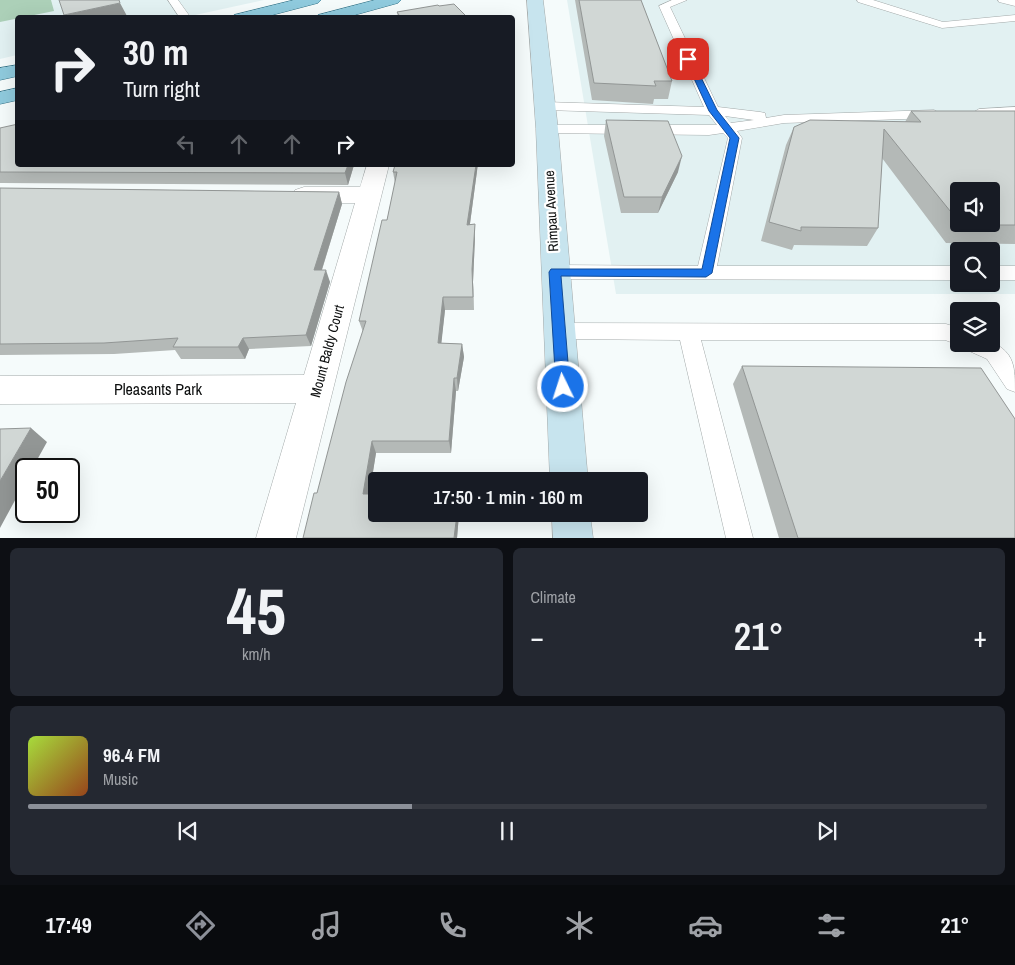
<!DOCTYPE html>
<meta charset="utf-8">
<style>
:root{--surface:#171b24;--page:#242831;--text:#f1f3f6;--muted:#9ea1a6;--line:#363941;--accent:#8c9099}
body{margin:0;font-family:"Archivo Narrow",sans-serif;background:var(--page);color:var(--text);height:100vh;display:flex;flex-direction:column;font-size:19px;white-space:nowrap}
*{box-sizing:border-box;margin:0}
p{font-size:16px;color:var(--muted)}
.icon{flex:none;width:28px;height:28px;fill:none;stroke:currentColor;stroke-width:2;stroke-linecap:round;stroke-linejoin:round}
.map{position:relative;height:538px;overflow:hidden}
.side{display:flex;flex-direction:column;gap:10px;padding:10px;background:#0d0f14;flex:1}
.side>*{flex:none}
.top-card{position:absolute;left:15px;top:15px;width:500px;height:152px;border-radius:5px;box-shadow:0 5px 20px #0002;background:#171b24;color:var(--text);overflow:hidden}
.buttons{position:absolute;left:950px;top:182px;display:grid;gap:10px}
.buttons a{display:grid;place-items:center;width:50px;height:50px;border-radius:5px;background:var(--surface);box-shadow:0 5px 20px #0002;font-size:25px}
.speed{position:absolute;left:15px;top:458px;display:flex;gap:10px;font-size:25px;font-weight:700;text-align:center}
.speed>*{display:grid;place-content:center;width:65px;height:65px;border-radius:50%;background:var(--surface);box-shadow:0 5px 20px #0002;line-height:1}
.speed .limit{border:2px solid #111;border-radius:8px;background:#fff;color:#111}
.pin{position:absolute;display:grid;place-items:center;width:42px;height:42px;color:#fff;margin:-21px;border-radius:10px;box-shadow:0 2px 8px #0006}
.me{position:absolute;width:55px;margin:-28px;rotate:356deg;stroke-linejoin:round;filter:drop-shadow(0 0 4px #0008)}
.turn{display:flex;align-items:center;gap:18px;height:105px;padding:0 25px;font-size:22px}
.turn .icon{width:65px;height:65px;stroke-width:2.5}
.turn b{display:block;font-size:35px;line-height:42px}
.lanes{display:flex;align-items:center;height:48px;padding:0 25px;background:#0003;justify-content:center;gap:25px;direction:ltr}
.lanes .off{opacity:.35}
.big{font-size:38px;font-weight:600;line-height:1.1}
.side .widget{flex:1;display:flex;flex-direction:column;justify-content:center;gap:8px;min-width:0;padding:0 18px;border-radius:8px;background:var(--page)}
.side .dial{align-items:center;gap:0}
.dial b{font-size:65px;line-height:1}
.song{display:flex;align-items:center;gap:15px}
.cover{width:60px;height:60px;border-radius:8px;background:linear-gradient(135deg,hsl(80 70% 55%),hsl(20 70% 35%))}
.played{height:5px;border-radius:2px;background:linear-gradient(90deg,var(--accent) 40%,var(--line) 40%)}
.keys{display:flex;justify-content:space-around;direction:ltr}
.heat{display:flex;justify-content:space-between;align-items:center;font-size:28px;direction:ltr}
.side .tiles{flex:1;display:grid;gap:10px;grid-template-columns:1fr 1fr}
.widget:last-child{grid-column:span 2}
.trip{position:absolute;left:368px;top:472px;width:280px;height:50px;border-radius:5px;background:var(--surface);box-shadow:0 5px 20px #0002;font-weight:600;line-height:50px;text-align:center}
.tabs{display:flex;height:80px;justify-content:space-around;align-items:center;background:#090b0e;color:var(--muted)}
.tabs .icon{width:35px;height:35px}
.tabs .selected{color:var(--accent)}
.tabs b{font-size:22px;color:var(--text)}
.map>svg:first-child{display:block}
.built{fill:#e2f1f2;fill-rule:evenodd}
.green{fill:#acd0b8}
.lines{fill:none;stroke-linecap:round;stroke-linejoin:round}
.service-casing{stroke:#a3a9a9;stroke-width:1}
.minor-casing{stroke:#a3a9a9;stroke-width:1}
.secondary-casing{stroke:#a3a9a9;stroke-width:1}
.primary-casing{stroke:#307186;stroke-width:1}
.service{fill:#fff;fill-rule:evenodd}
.minor{fill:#fff;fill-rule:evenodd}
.secondary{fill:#c7e4ee;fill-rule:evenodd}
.primary{fill:#8fcadd;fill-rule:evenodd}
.wall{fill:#b4b9b7;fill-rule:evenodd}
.shaded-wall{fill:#929695}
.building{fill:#d1d7d5;stroke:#929695}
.route{fill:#1a73e8;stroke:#114b97}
.labels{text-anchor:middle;stroke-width:4.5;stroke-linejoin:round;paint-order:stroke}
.street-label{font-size:14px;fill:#0c0e0e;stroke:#fff}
.near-street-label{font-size:16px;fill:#0c0e0e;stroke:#fff}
</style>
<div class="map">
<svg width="1015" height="538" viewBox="0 0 1015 538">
<rect width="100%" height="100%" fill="#f5fbfb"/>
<path class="built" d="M0 0H264L186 17 18 18 17 55 0 59Z
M567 0H1015V294H616ZM959 191H991V224H959ZM959 251H991V284H959Z"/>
<path class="green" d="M0 0H51L54 11 0 22Z"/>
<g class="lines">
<defs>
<path id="service" d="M168 0H178L191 18H180Z
M672 0H687L670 7 718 107 760 112 765 113 766 118 784 115 934 110 941 114 934 118 784 123 737 131 742 138 717 266H959V280L555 279 548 277 546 272 548 267 555 265 698 266 728 138 723 133 709 135 547 133 542 132 540 129 542 126 547 125H717L709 115 545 110 538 106 545 102 704 107 659 6ZM725 116 754 120 731 123Z
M857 0H873L943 22 1015 15V21L942 28 858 2Z
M998 0H1015V6L999 2Z
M1015 107V115L979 117 972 113 979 109Z
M991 266H1015V280H991Z
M559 323 946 324 959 328V344H991V342C1015 352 1015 368 1015 392L1007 389 987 359 967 350 964 344 959 345 945 340H701L753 538H726L680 340 559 339 552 337 549 331 552 325Z"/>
<path id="minor" d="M367 165H389L296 538H256L296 403 0 404V376L304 375 355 203H304L295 200 292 195 295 190 304 187H360Z"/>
<path id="secondary" d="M527 0H543L558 129 588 481H550L536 129Z
M552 514H590L593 538H553Z"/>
<path id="primary" d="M294 0H321L318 3 261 18H232L234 15Z
M375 0H401L398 3 344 18H316L318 15Z
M18 65V76L0 80V68Z
M18 88V100L0 104V92Z"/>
</defs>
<use href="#service" class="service-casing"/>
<use href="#minor" class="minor-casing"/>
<use href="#secondary" class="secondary-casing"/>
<use href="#primary" class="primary-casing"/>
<use href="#service" class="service"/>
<use href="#minor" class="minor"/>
<use href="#secondary" class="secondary"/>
<use href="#primary" class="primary"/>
</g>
<path class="wall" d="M575 0H641L672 81 668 99H654L653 104 592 100Z
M439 6 468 18H398L397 12Z
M911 111H1015V244L946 243 882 158 878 228 867 246 794 245 792 250 761 241 786 145 794 127 905 122ZM959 191 991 224H959Z
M606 120 678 172 658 213H621L604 136Z
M0 128 354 165 348 185 0 183Z
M477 171 470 224H475V237L473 282 474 310H445L441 343 462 344 464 357 458 391H456L451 453H376L369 494 376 514H459L457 538H303L317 493 363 332 359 321 387 220 395 183 393 172Z
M0 188 339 192 342 204 322 270 330 282 311 346 249 349 245 359H181L175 350 114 354 0 355Z
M742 366 1015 538H779L733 384Z"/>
<path class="shaded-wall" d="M120 3 127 16 121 18H66L64 15Z
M682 156 678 172 658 213 662 197Z
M348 165H354L348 185 345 173Z
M476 165H478L477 171 468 238 467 225Z
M339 192 342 204 318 282 314 270Z
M475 224V237L473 282 474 310 472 269Z
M326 270 330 282 311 346 306 335Z
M443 297 445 310 440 356 438 343Z
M243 338 249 349 245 359 238 347Z
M462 344 464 357 458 391 457 378Z
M454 378 456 391 451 453 449 441Z
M31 428 47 442 32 469H26V480L0 528V481Z
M372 441 376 453 368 504 363 494Z
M457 514H459L457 538H454Z"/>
<path class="building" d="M59 0H119L120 3 64 15Z
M579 0H641L672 81H654L656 86 594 83Z
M454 4 468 18H401L397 12 438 5 439 6Z
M911 111H1015V225H960V224H991V191H959V222L884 129 878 228 801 227V231L769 222 794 127 810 120 921 122Z
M606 120 668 121 682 156 662 197H624Z
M18 124V165H348L345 173 0 172V128Z
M395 165H476L467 225 475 224 472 269 473 297H443L438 343 462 344 457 378H454L449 441H372L363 494H376V514H457L454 538H303L314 493H317L346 382 366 321H359L382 220H387L397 172H393Z
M0 188 339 192 314 270H326L306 335 243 338 238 347H173L178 338 104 343 0 344Z
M742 366 981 368 1015 419V538H798Z
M31 428 0 481V429Z"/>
<path class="route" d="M688 56 692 59 717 110 739 138 712 273 706 277 561 276 570 387 568 391 563 393 558 391 556 387 549 272 551 269H702L730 138 709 111 685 59Z"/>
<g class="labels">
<g class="street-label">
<text transform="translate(551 211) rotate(-93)" y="5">Rimpau Avenue</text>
<text transform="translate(327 351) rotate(-75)" y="5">Mount Baldy Court</text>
</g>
<g class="near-street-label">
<text x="158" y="395">Pleasants Park</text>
</g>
</g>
</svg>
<div class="buttons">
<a><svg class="icon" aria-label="sound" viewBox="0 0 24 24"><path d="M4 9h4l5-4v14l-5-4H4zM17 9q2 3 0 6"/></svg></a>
<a><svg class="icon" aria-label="search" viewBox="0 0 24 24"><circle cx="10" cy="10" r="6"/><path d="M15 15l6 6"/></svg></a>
<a><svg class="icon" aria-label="layers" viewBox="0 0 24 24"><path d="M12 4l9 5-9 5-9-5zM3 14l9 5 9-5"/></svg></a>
</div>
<div class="speed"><div class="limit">50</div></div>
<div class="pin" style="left:688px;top:59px;background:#d93025"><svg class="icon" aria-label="arrive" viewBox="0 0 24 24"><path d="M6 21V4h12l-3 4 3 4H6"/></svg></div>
<svg class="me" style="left:563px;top:387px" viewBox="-20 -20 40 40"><circle r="17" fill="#1a73e8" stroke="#fff" stroke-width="3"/><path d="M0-11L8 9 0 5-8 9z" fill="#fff"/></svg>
<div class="trip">17:50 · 1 min · 160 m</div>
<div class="top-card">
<div class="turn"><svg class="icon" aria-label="right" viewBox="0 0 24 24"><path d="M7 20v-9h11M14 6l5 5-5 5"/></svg><div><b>30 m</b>Turn right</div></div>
<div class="lanes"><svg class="icon off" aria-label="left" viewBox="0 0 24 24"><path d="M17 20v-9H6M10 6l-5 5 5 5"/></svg><svg class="icon off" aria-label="ahead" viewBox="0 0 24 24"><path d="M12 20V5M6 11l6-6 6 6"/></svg><svg class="icon off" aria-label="ahead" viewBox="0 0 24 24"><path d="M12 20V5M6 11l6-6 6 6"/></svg><svg class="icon" aria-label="right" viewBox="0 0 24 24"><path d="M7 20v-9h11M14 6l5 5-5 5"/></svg></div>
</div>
</div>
<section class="side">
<div class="tiles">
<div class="widget dial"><b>45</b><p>km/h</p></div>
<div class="widget"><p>Climate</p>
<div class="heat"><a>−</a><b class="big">21°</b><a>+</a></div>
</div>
<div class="widget">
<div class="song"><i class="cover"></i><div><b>96.4 FM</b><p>Music</p></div></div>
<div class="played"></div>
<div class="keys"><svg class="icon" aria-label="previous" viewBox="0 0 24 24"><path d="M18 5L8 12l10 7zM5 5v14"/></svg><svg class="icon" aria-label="pause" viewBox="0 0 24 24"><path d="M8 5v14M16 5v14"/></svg><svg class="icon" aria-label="next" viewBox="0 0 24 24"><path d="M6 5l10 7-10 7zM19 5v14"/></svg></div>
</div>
</div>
</section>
<nav class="tabs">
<b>17:49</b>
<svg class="icon selected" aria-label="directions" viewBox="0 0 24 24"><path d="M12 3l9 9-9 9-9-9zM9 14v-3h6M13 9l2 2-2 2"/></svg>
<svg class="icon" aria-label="music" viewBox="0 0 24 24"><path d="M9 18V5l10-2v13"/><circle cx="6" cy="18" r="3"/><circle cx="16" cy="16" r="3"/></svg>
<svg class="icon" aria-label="phone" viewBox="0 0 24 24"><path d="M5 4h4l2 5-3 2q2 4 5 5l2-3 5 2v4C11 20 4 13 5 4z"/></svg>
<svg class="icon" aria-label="climate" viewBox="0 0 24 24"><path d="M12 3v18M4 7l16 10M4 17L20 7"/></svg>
<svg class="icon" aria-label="car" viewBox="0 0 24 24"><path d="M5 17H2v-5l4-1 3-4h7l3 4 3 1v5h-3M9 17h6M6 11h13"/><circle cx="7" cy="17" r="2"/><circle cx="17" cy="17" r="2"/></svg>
<svg class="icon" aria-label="filters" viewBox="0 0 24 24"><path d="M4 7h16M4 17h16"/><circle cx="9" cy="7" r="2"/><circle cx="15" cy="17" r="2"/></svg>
<b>21°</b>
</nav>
